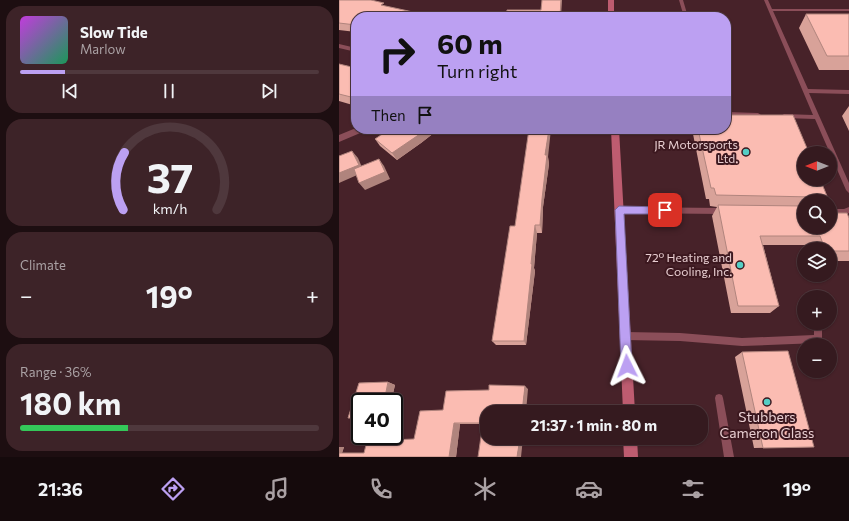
<!DOCTYPE html>
<meta charset="utf-8">
<style>
:root{--surface:#351a1f;--page:#3d2328;--text:#f1f3f6;--muted:#aaa1a4;--line:#4f383d;--accent:#bca0f2}
body{margin:0;font-family:Commissioner,sans-serif;background:var(--page);color:var(--text);height:100vh;display:flex;flex-direction:column;font-size:15px;white-space:nowrap}
*{box-sizing:border-box;margin:0}
p{font-size:13px;color:var(--muted)}
.icon{flex:none;width:22px;height:22px;fill:none;stroke:currentColor;stroke-width:2;stroke-linecap:round;stroke-linejoin:round}
.map{position:relative;flex:1;overflow:hidden}
.drawer{display:flex;flex-direction:column;gap:6px;padding:6px;background:#1d0e11;width:339px}
.drawer>*{flex:none}
.hud{position:absolute;left:12px;top:12px;width:380px;height:122px;border-radius:16px;box-shadow:0 1px 3px #0004,0 0 0 1px var(--line);background:#bca0f2;color:#111;overflow:hidden}
.needle{width:26px;rotate:270deg}
.tools{position:absolute;left:458px;top:146px;display:grid;gap:8px}
.tools a{display:grid;place-items:center;width:40px;height:40px;border-radius:50%;background:var(--surface);box-shadow:0 1px 3px #0004,0 0 0 1px var(--line);font-size:20px}
.speed{position:absolute;left:12px;top:393px;display:flex;gap:8px;font-size:20px;font-weight:700;text-align:center}
.speed>*{display:grid;place-content:center;width:52px;height:52px;border-radius:50%;background:var(--surface);box-shadow:0 1px 3px #0004,0 0 0 1px var(--line);line-height:1}
.speed .limit{border:2px solid #111;border-radius:6px;background:#fff;color:#111}
.pin{position:absolute;display:grid;place-items:center;width:34px;height:34px;color:#fff;margin:-17px;border-radius:8px;box-shadow:0 2px 6px #0006}
.me{position:absolute;width:44px;margin:-22px;rotate:357deg;stroke-linejoin:round;filter:drop-shadow(0 0 3px #0008)}
.turn{display:flex;align-items:center;gap:14px;height:84px;padding:0 20px;font-size:18px}
.turn .icon{width:52px;height:52px;stroke-width:2.5}
.turn b{display:block;font-size:28px;line-height:34px}
.then{display:flex;align-items:center;height:38px;padding:0 20px;background:#0003;gap:8px;font-size:15px}
.big{font-size:30px;font-weight:700;line-height:1.1}
.drawer .tile{flex:1;display:flex;flex-direction:column;justify-content:center;gap:6px;min-width:0;padding:0 14px;border-radius:16px;background:var(--page)}
.drawer .dial{align-items:center;gap:0}
.dial svg{height:104px;overflow:visible;fill:none;stroke:var(--line);stroke-width:7;stroke-linecap:round;text-anchor:middle}
.dial text{fill:var(--text);stroke:none}
.song{display:flex;align-items:center;gap:12px}
.cover{width:48px;height:48px;border-radius:6px;background:linear-gradient(135deg,hsl(290 70% 55%),hsl(150 70% 35%))}
.played{height:4px;border-radius:2px;background:linear-gradient(90deg,var(--accent) 15%,var(--line) 15%)}
.keys{display:flex;justify-content:space-around;direction:ltr}
.heat{display:flex;justify-content:space-between;align-items:center;font-size:22px;direction:ltr}
.charge{height:6px;border-radius:3px;background:linear-gradient(90deg,#34c759 36%,var(--line) 0)}
.trip{position:absolute;left:141px;top:405px;width:228px;height:40px;border-radius:16px;background:var(--surface);box-shadow:0 1px 3px #0004,0 0 0 1px var(--line);font-weight:700;line-height:40px;text-align:center}
.dock{display:flex;height:64px;justify-content:space-around;align-items:center;background:#150a0c;color:var(--muted)}
.dock .icon{width:28px;height:28px}
.dock .selected{color:var(--accent)}
.dock b{font-size:18px;color:var(--text)}
main{display:flex;flex:1;min-height:0}
.map>svg:first-child{display:block}
.lines{fill:none;stroke-linecap:round;stroke-linejoin:round}
.lane{fill:#8b4e59;fill-rule:evenodd}
.street{fill:#8b4e59;fill-rule:evenodd}
.secondary{fill:#be5c70;fill-rule:evenodd}
.wall{fill:#d8a299}
.shaded-wall{fill:#b0847d}
.building{fill:#fbbcb2;stroke:#b0847d}
.route{fill:#bca0f2;stroke:#7a689d}
.poi-dot{fill:#55cec5;stroke:#3c181f;stroke-width:1.5}
.labels{text-anchor:middle;stroke-width:4;stroke-linejoin:round;paint-order:stroke}
.poi-label{font-size:12px;fill:#e8ced1;stroke:#3c181f;text-anchor:end}
.near-poi-label{font-size:14px;fill:#e8ced1;stroke:#3c181f}
</style>
<main>
<section class="drawer">
<div class="tile">
<div class="song"><i class="cover"></i><div><b>Slow Tide</b><p>Marlow</p></div></div>
<div class="played"></div>
<div class="keys"><svg class="icon" aria-label="previous" viewBox="0 0 24 24"><path d="M18 5L8 12l10 7zM5 5v14"/></svg><svg class="icon" aria-label="pause" viewBox="0 0 24 24"><path d="M8 5v14M16 5v14"/></svg><svg class="icon" aria-label="next" viewBox="0 0 24 24"><path d="M6 5l10 7-10 7zM19 5v14"/></svg></div>
</div>
<div class="tile dial"><svg viewBox="0 0 100 80">
<path d="M14 69A42 42 0 1 1 86 69"/>
<path d="M14 69A42 42 0 0 1 15 25" stroke="#bca0f2"/>
<text x="50" y="56" font-size="32" font-weight="700">37</text>
<text x="50" y="72" font-size="11">km/h</text>
</svg></div>
<div class="tile"><p>Climate</p>
<div class="heat"><a>−</a><b class="big">19°</b><a>+</a></div>
</div>
<div class="tile"><p>Range · 36%</p><b class="big">180 km</b><div class="charge"></div></div>
</section>
<div class="map">
<svg width="510" height="457" viewBox="0 0 510 457">
<rect width="100%" height="100%" fill="#472229"/>
<g class="lines">
<path class="lane" d="M340 0H344L349 17H345Z
M425 0H429L433 9H510V11H434L469 89 510 90V94L470 93 510 183V193L507 190 476 119 445 118 442 116 445 114 474 115Z
M387 112 419 113 422 115 419 117 387 116Z
M280 207 385 208 387 209 388 211 387 213 385 214 280 213 278 212 277 210 278 208Z
M510 207V213L508 214 491 215V209H505Z
M475 323H483V339L482 342 479 343 403 346 341 341 286 340 283 339 282 336 283 333 286 332 341 333 403 338 475 335Z
M380 394 383 395 384 398 395 457H385L376 398 377 395Z"/>
<path class="street" d="M0 44 17 48V52L0 48Z
M17 128 27 129 26 131 0 142V135Z"/>
<path class="secondary" d="M269 0H275V17H269Z
M272 129H280L296 412H284Z
M284 438H298L299 457H285Z"/>
</g>
<path class="wall" d="M0 0 17 17V32L0 30Z
M467 14H510V70H480L460 28Z
M0 64 17 68V106L0 101Z
M510 106V131L503 116Z
M51 129H100L82 143 58 160 41 146 36 139Z
M353 129H387L490 201H465V227L495 213 510 218V261H491V249H472L470 245H424L440 306 431 313H392L373 216 378 207 371 206 370 199H367Z
M209 157 210 164 204 207 203 233H198L195 268 196 271 187 345H157L153 341 176 226Z
M403 352 475 447 415 448 396 357Z
M49 382 56 385 52 402H21V419L9 418 20 383Z
M189 389 144 424H121L117 457H0V447H5L3 453H25L75 439 104 410Z"/>
<path class="shaded-wall" d="M222 0H223L222 17H221Z
M74 12 76 17H68Z
M17 92V104L12 97Z
M87 129H100L82 143 58 160 53 153Z
M210 129H212L209 157 210 164 204 207 203 233 201 225 203 199 206 155Z
M13 151 19 158 25 172 0 183V173Z
M40 159 45 166 51 179 26 190 20 183Z
M196 225 198 233 195 268 196 271 187 345 185 341Z
M49 382 56 385 52 402H45Z
M186 386 189 389 187 412H183Z
M115 423 121 424 117 457H110Z
M181 438H184L182 457H178Z
M0 447H5L3 453H0Z"/>
<path class="building" d="M0 0H32L45 3 42 5 74 12 68 17H17V25L0 23Z
M203 0H222L221 17H167L168 10H202Z
M467 14H510V56H488Z
M0 64 17 68V92L12 97 0 94Z
M387 115H454L470 153H465V179H481L490 201H476V198L475 197 377 195 375 188H372L359 129H387Z
M51 129H87L78 136 53 153 36 139Z
M190 129H210L206 155H208L203 199 201 225H196L192 264H193L185 341H153L171 226H176Z
M13 151 20 165 0 173V156Z
M40 159 46 172 20 183 15 169Z
M491 204 495 213H508L510 218V251H491V249H486L481 236H421L440 306H399L379 205 465 206V227H491Z
M449 351 475 447 424 448 403 352Z
M49 382 45 402H21V418H9L20 383Z
M150 385 186 386 183 412H148V438H181L178 457H139L144 423H115L110 457H0V453H25L28 441 75 439 81 411 104 410 107 391 150 390Z"/>
<path class="route" d="M280 206 326 207 331 210 326 214H285L293 366 292 370 288 372 284 370 282 366 276 210Z"/>
<g class="poi-dot">
<circle cx="407" cy="152" r="4"/>
<circle cx="401" cy="265" r="4"/>
<circle cx="428" cy="402" r="4"/>
</g>
<g class="labels">
<g class="poi-label">
<text x="399" y="149">JR Motorsports<tspan x="399" dy="14">Ltd.</tspan></text>
<text x="393" y="262">72° Heating and<tspan x="393" dy="14">Cooling, Inc.</tspan></text>
</g>
<g class="near-poi-label">
<text x="428" y="422">Stubbers<tspan x="428" dy="16">Cameron Glass</tspan></text>
</g>
</g>
</svg>
<div class="tools">
<a><svg class="needle" viewBox="-14 -14 28 28"><path d="M0-13l5 13h-10z" fill="#e53935"/><path d="M0 13l5-13h-10z" fill="#aaa1a4"/></svg></a>
<a><svg class="icon" aria-label="search" viewBox="0 0 24 24"><circle cx="10" cy="10" r="6"/><path d="M15 15l6 6"/></svg></a>
<a><svg class="icon" aria-label="layers" viewBox="0 0 24 24"><path d="M12 4l9 5-9 5-9-5zM3 14l9 5 9-5"/></svg></a>
<a>+</a>
<a>−</a>
</div>
<div class="speed"><div class="limit">40</div></div>
<div class="pin" style="left:326px;top:210px;background:#d93025"><svg class="icon" aria-label="arrive" viewBox="0 0 24 24"><path d="M6 21V4h12l-3 4 3 4H6"/></svg></div>
<svg class="me" style="left:288px;top:366px" viewBox="-20 -20 40 40"><path d="M0-17L14 15 0 8-14 15z" fill="#bca0f2" stroke="#fff" stroke-width="4"/></svg>
<div class="trip">21:37 · 1 min · 80 m</div>
<div class="hud">
<div class="turn"><svg class="icon" aria-label="right" viewBox="0 0 24 24"><path d="M7 20v-9h11M14 6l5 5-5 5"/></svg><div><b>60 m</b>Turn right</div></div>
<div class="then">Then<svg class="icon" aria-label="arrive" viewBox="0 0 24 24"><path d="M6 21V4h12l-3 4 3 4H6"/></svg></div>
</div>
</div>
</main>
<nav class="dock">
<b>21:36</b>
<svg class="icon selected" aria-label="directions" viewBox="0 0 24 24"><path d="M12 3l9 9-9 9-9-9zM9 14v-3h6M13 9l2 2-2 2"/></svg>
<svg class="icon" aria-label="music" viewBox="0 0 24 24"><path d="M9 18V5l10-2v13"/><circle cx="6" cy="18" r="3"/><circle cx="16" cy="16" r="3"/></svg>
<svg class="icon" aria-label="phone" viewBox="0 0 24 24"><path d="M5 4h4l2 5-3 2q2 4 5 5l2-3 5 2v4C11 20 4 13 5 4z"/></svg>
<svg class="icon" aria-label="climate" viewBox="0 0 24 24"><path d="M12 3v18M4 7l16 10M4 17L20 7"/></svg>
<svg class="icon" aria-label="car" viewBox="0 0 24 24"><path d="M5 17H2v-5l4-1 3-4h7l3 4 3 1v5h-3M9 17h6M6 11h13"/><circle cx="7" cy="17" r="2"/><circle cx="17" cy="17" r="2"/></svg>
<svg class="icon" aria-label="filters" viewBox="0 0 24 24"><path d="M4 7h16M4 17h16"/><circle cx="9" cy="7" r="2"/><circle cx="15" cy="17" r="2"/></svg>
<b>19°</b>
</nav>
